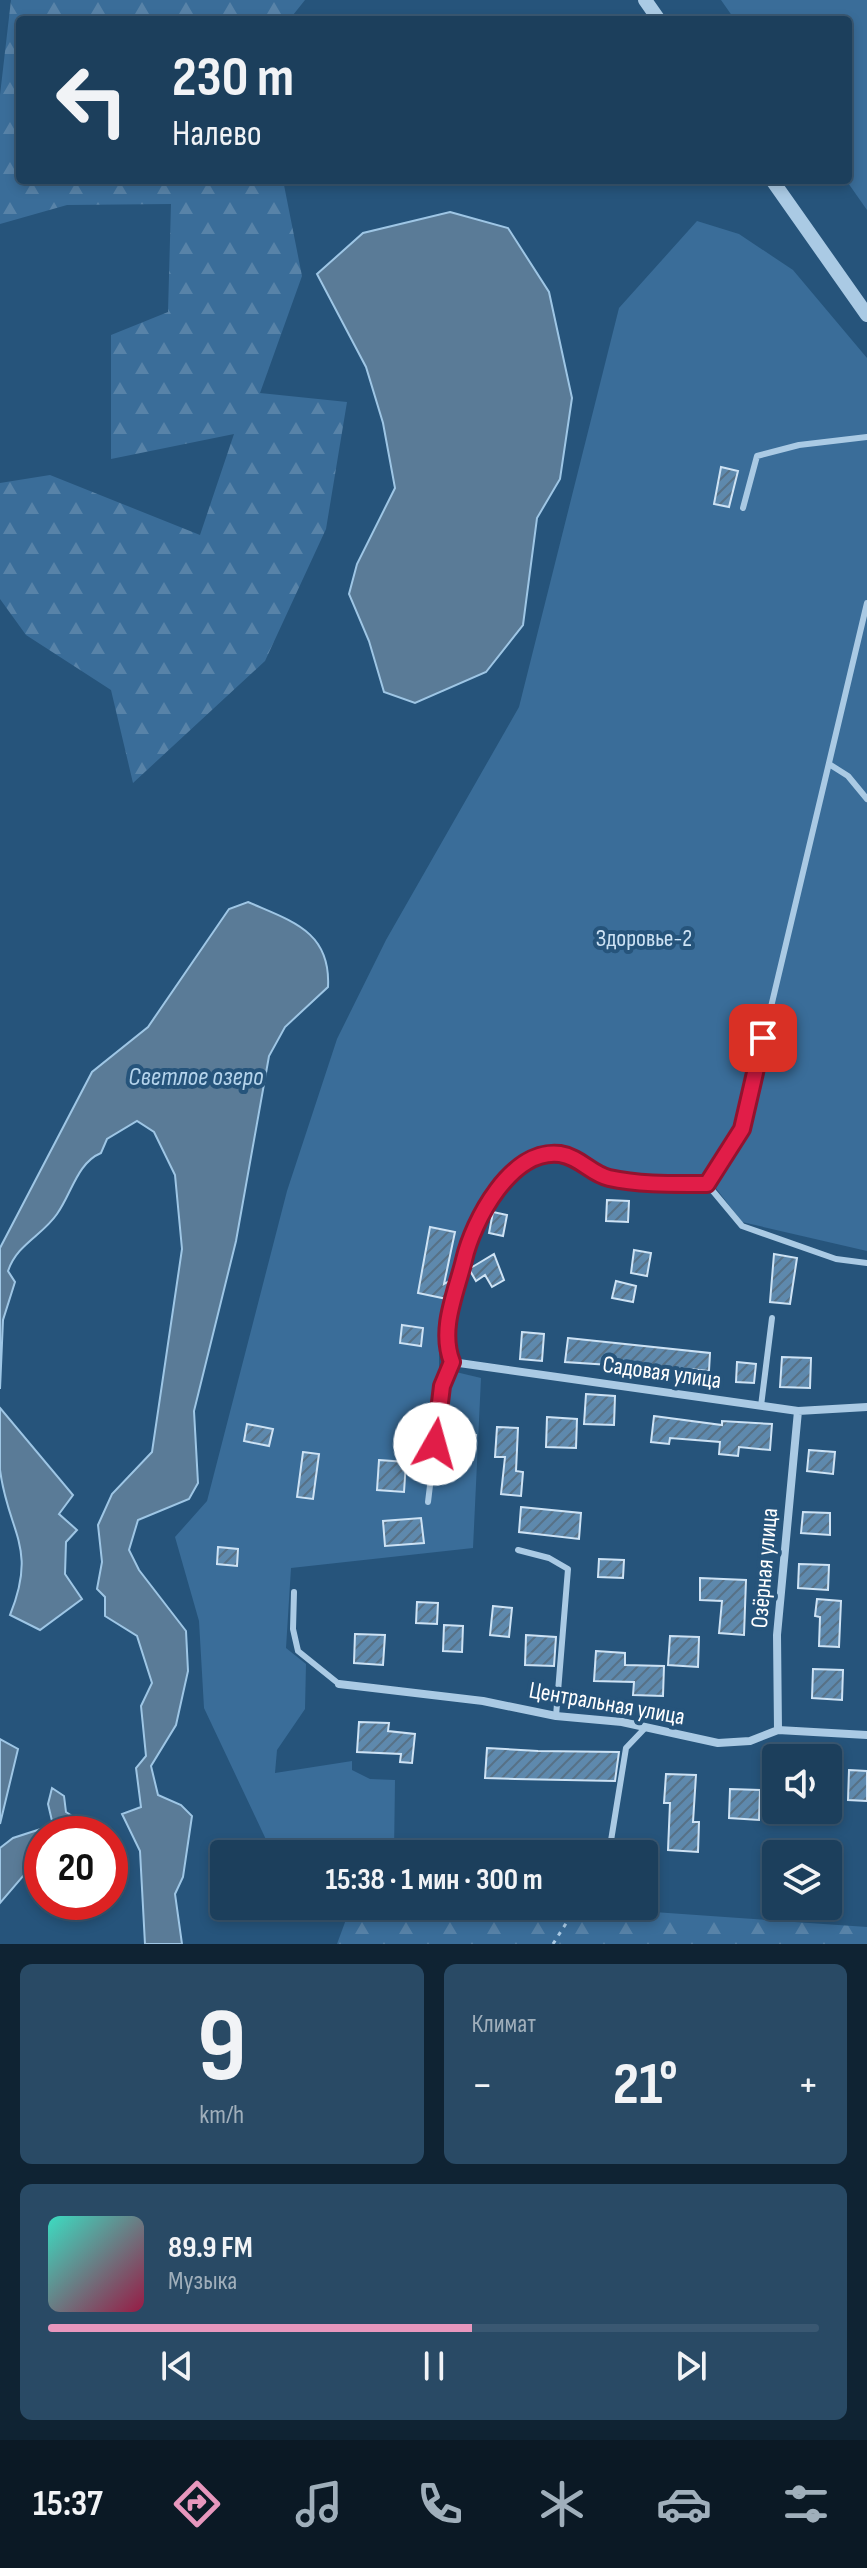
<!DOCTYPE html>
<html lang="ru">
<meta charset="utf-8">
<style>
:root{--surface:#1c3f5c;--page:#294a65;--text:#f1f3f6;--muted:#a0afbb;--line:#3a5872;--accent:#e797bd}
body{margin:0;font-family:"Sofia Sans Condensed",sans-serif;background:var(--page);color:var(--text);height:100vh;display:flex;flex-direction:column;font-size:30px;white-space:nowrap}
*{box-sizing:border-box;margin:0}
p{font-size:26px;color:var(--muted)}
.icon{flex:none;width:44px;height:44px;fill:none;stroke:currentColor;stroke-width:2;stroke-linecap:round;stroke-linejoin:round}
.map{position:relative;height:1944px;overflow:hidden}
.panel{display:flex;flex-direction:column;gap:20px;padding:20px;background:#0f2333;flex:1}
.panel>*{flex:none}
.guide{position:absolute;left:16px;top:16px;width:836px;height:168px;border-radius:8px;box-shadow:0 4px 12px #0003,0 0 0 2px var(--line);background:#1c3f5c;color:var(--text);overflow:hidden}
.buttons{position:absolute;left:762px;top:1744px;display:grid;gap:16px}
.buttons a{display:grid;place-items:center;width:80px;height:80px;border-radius:8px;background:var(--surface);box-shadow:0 4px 12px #0003,0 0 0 2px var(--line);font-size:40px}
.speed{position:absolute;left:24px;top:1816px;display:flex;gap:16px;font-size:40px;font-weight:700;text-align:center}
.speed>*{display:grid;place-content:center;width:104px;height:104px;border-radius:50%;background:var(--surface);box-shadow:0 4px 12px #0003,0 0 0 2px var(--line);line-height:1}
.speed .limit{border:12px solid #d22;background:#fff;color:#111}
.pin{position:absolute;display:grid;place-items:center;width:68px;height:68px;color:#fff;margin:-34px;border-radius:16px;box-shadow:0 4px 12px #0006}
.me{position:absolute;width:88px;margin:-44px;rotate:7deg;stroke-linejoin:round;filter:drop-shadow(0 0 6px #0008)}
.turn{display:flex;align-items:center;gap:28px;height:168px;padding:0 24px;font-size:36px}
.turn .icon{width:104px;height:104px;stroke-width:2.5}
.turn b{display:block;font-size:56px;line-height:68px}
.big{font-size:60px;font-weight:700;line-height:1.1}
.panel .tile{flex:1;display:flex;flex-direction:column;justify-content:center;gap:12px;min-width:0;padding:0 28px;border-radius:12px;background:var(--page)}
.panel .dial{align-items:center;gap:0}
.dial b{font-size:104px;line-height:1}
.song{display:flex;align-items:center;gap:24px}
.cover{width:96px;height:96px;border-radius:12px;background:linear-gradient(135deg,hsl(170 70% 55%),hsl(340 70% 35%))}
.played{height:8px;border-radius:4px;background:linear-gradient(90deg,var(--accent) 55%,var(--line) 55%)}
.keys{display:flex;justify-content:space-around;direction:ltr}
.heat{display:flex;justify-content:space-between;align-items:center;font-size:44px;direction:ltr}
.panel .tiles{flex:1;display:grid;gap:20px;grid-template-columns:1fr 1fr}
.tile:last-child{grid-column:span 2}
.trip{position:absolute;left:210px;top:1840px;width:448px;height:80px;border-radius:8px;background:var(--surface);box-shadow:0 4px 12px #0003,0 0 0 2px var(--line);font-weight:700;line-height:80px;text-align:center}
.tabs{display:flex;height:128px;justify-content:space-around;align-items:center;background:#0b1925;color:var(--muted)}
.tabs .icon{width:56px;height:56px}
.tabs .active{color:var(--accent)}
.tabs b{font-size:36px;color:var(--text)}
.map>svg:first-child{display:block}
.green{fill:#3a6d99}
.forest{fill:url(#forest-firs)}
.water{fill:#5a7b97;stroke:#9ec6e5;stroke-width:2}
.building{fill:url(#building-hatch);stroke:#cde2f4;stroke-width:2}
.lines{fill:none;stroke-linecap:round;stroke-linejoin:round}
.path{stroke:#aacae4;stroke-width:3;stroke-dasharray:4 6;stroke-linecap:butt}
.service{stroke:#aacae4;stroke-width:6}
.minor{stroke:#aacae4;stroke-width:8}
.tertiary{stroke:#aacae4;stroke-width:14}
.route-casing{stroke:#92132f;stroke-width:20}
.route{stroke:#e11d48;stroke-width:14}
.labels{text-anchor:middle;stroke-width:8;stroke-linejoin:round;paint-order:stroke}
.park-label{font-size:24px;fill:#cde2f4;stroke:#26547b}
.street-label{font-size:24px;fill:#fff;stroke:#26547b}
.water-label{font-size:26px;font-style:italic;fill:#b5d4ec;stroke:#26547b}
</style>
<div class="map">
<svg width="867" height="1944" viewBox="0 0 867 1944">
<defs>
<pattern id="forest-firs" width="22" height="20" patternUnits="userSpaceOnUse" patternTransform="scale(2)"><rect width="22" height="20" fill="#3a6d99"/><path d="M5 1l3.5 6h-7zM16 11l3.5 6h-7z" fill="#5883a8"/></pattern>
<pattern id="building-hatch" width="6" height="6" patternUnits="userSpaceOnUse" patternTransform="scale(2)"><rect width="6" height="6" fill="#5e89ad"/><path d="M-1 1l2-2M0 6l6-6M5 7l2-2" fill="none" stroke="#577186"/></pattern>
</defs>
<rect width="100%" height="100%" fill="#26547b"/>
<path class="green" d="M721 0H867V210L846 180 848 20H735Z
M697 221 739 234 793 270 867 358V1251L742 1222 715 1187 698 1178 671 1179 608 1172 572 1150 554 1149 533 1155 493 1183 457 1256 439 1352V1368L481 1378 473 1548 291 1568 286 1648 306 1664 305 1709 277 1750 275 1773 352 1761V1770L370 1779 395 1780 394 1854H322L270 1848 204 1708 199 1621 175 1537 207 1501 287 1191 337 1039 386 940 519 707 619 308Z"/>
<path class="forest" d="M11 0H305L289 20H20V180H283L302 276 260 393 347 402 326 529 265 661 133 783 111 690 26 635 0 599V483L50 475 200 535 234 434 111 459V335L168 312 171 204 67 205 0 224V95Z
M351 1906H568L867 1927V1944H337Z"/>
<path class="water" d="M450 212 508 228 549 292 572 398 560 479 537 518 523 625 486 672 415 703 384 692 369 641 349 594 357 564 395 488 383 423 366 367 317 274 363 233Z
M248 902C291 921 331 931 328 987L285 1027 269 1056 236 1241 194 1411 198 1483 189 1499 138 1520 129 1550 139 1570 186 1631 188 1671 176 1725 151 1766 158 1795 181 1805 192 1816 183 1877 175 1894 182 1944H145L140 1851 122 1814 141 1807 136 1768 146 1756 141 1706 152 1683 137 1636 105 1616V1597L97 1589 102 1562 98 1525 112 1494 152 1452 182 1249 175 1175 154 1132 137 1121 107 1139 101 1153C77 1163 72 1193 57 1214 42 1236 17 1244 8 1271L15 1282 3 1320 0 1389V1248L92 1072 148 1027 229 909Z
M0 1408 73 1495 59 1514 77 1530 66 1542 65 1574 82 1599 40 1630 10 1615C38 1546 8 1533 0 1470 0 1450 0 1428 0 1408Z
M0 1739 18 1749 0 1824Z
M52 1788 64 1796 66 1812 86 1825 87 1834H42V1854L0 1903V1848L13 1838 53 1825 48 1804Z"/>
<path class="building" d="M721 467 738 471 729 507 714 504Z
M607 1200 629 1201 628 1222 606 1221Z
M493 1212 507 1215 503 1236 489 1233Z
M430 1227 455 1232 444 1284 451 1280 447 1299 418 1293Z
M634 1250 651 1253 647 1276 631 1273Z
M494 1254 504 1280 492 1287 485 1275 476 1281 469 1269Z
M774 1254 797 1258 790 1304 770 1302Z
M616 1281 636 1286 633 1302 612 1298Z
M402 1325 423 1328 421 1346 400 1343Z
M522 1332 544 1334 542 1361 520 1359Z
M568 1338 710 1353 709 1371 680 1368V1374L656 1368 565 1362Z
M782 1357 811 1358 810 1388 780 1387Z
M737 1362 756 1364 754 1383 736 1382Z
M586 1394 615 1396 614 1425 584 1424Z
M654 1416 722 1425V1421L772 1424 770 1450 739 1447 738 1456 719 1454 720 1442 670 1438 669 1444 651 1442Z
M547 1417 577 1419 576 1448 546 1447Z
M247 1424 273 1429 269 1446 244 1441Z
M497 1427 518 1428 516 1471 523 1472 521 1496 501 1494 505 1457H495Z
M457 1433 476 1435 473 1460 455 1458Z
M809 1450 835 1452 833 1474 807 1471Z
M303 1452 319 1454 313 1499 297 1497Z
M379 1460 406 1462 404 1492 377 1490Z
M521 1507 581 1513 579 1539 519 1532Z
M803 1512 830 1513V1535L801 1533Z
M421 1518 424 1543 385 1546 383 1521Z
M218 1547 238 1549 237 1566 217 1564Z
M599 1559 624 1560 623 1578 598 1577Z
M799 1564 829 1565 828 1590 798 1588Z
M700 1578 746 1580 744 1635 719 1633 722 1601 700 1600Z
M817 1599 841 1601 839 1647 819 1646 820 1617 815 1616Z
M417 1602 438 1603 437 1624 416 1623Z
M493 1606 512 1608 509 1637 490 1635Z
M444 1625 463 1626 462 1652 443 1651Z
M355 1634 385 1635 383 1665 354 1663Z
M526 1635 556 1637 554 1666 525 1665Z
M670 1636 699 1637 698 1667 668 1665Z
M596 1651 625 1653V1665L664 1666 663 1696 633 1695 634 1682 594 1681Z
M813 1669 843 1670 842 1700 812 1698Z
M359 1722 389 1723 388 1731 415 1734 412 1763 400 1762 401 1754 357 1752Z
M487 1748 538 1751 619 1752 615 1781 515 1779 485 1778Z
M849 1770 867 1771V1801L848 1800Z
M666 1774 696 1775 693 1822H699L698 1852 668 1850 670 1803H664Z
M730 1789 760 1790 759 1820 729 1818Z"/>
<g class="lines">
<path class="path" d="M553 1944 577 1906"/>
<path class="service" d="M743 508 757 456 799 445 867 437
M829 764 848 776 867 799
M707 1184 742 1129 867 603
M761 1406 772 1318
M428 1502 442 1386 452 1362C439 1329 456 1292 464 1260 473 1221 511 1148 560 1154 580 1157 591 1174 609 1178 641 1185 675 1184 707 1184L742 1226 836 1259 867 1263
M518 1550 549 1558 568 1569 556 1716
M294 1592 293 1629 298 1651 339 1684
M609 1853 626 1748 646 1727"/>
<path class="minor" d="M452 1362 798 1411 867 1407
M339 1684 483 1701 556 1716 622 1722 718 1743 750 1741 778 1730 867 1735
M778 1730 777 1635 798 1411"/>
<path class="tertiary" d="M645 0 659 20
M772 180 867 315"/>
</g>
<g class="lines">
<defs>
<path id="route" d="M435 1444 442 1386 452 1362C439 1329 456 1293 464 1260 473 1221 511 1148 560 1154 580 1157 591 1174 609 1178 641 1185 674 1184 707 1184L742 1129 763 1038"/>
</defs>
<use href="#route" class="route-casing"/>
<use href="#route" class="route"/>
</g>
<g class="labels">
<g class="park-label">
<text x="644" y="946">Здоровье-2</text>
</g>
<g class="street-label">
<text transform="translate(662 1372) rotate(8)" y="8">Садовая улица</text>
<text transform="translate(764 1568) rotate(-85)" y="8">Озёрная улица</text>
<text transform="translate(607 1703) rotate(10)" y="8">Центральная улица</text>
</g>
<g class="water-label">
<text x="196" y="1085">Светлое озеро</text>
</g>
</g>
</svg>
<div class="buttons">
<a><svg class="icon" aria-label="sound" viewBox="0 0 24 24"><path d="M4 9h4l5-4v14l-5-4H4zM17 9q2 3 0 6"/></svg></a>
<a><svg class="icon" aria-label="layers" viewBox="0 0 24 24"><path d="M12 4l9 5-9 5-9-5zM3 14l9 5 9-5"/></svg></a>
</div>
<div class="speed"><div class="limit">20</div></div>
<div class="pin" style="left:763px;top:1038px;background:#d93025"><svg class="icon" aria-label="arrive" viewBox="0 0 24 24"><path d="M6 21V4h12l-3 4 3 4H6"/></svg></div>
<svg class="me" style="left:435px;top:1444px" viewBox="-20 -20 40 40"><circle r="19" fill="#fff"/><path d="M0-13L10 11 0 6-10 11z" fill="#e11d48"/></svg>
<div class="trip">15:38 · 1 мин · 300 m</div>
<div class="guide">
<div class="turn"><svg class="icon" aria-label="left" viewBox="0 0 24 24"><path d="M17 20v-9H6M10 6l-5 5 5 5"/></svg><div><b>230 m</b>Налево</div></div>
</div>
</div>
<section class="panel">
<div class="tiles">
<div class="tile dial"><b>9</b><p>km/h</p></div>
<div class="tile"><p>Климат</p>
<div class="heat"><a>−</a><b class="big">21°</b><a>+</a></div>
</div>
<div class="tile">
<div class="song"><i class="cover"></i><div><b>89.9 FM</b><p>Музыка</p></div></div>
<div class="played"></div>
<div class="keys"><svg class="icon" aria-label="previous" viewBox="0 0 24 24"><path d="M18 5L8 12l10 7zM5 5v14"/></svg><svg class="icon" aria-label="pause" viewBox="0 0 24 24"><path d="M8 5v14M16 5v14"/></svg><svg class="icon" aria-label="next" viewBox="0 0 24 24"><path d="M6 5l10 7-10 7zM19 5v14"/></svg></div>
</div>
</div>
</section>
<nav class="tabs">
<b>15:37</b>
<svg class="icon active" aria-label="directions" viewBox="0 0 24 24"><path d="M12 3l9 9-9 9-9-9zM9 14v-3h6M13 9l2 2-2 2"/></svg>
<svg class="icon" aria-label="music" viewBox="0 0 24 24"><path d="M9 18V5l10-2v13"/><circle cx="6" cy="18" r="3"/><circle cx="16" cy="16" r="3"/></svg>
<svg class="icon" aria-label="phone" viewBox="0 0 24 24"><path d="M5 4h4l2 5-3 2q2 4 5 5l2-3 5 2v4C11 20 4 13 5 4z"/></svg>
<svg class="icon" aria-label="climate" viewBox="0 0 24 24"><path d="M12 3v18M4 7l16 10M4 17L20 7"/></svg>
<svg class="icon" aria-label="car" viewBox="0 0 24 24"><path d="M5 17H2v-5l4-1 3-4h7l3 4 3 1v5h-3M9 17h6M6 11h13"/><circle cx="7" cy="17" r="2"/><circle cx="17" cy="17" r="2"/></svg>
<svg class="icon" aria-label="filters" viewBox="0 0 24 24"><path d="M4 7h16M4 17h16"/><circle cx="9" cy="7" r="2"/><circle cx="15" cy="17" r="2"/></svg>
</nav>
